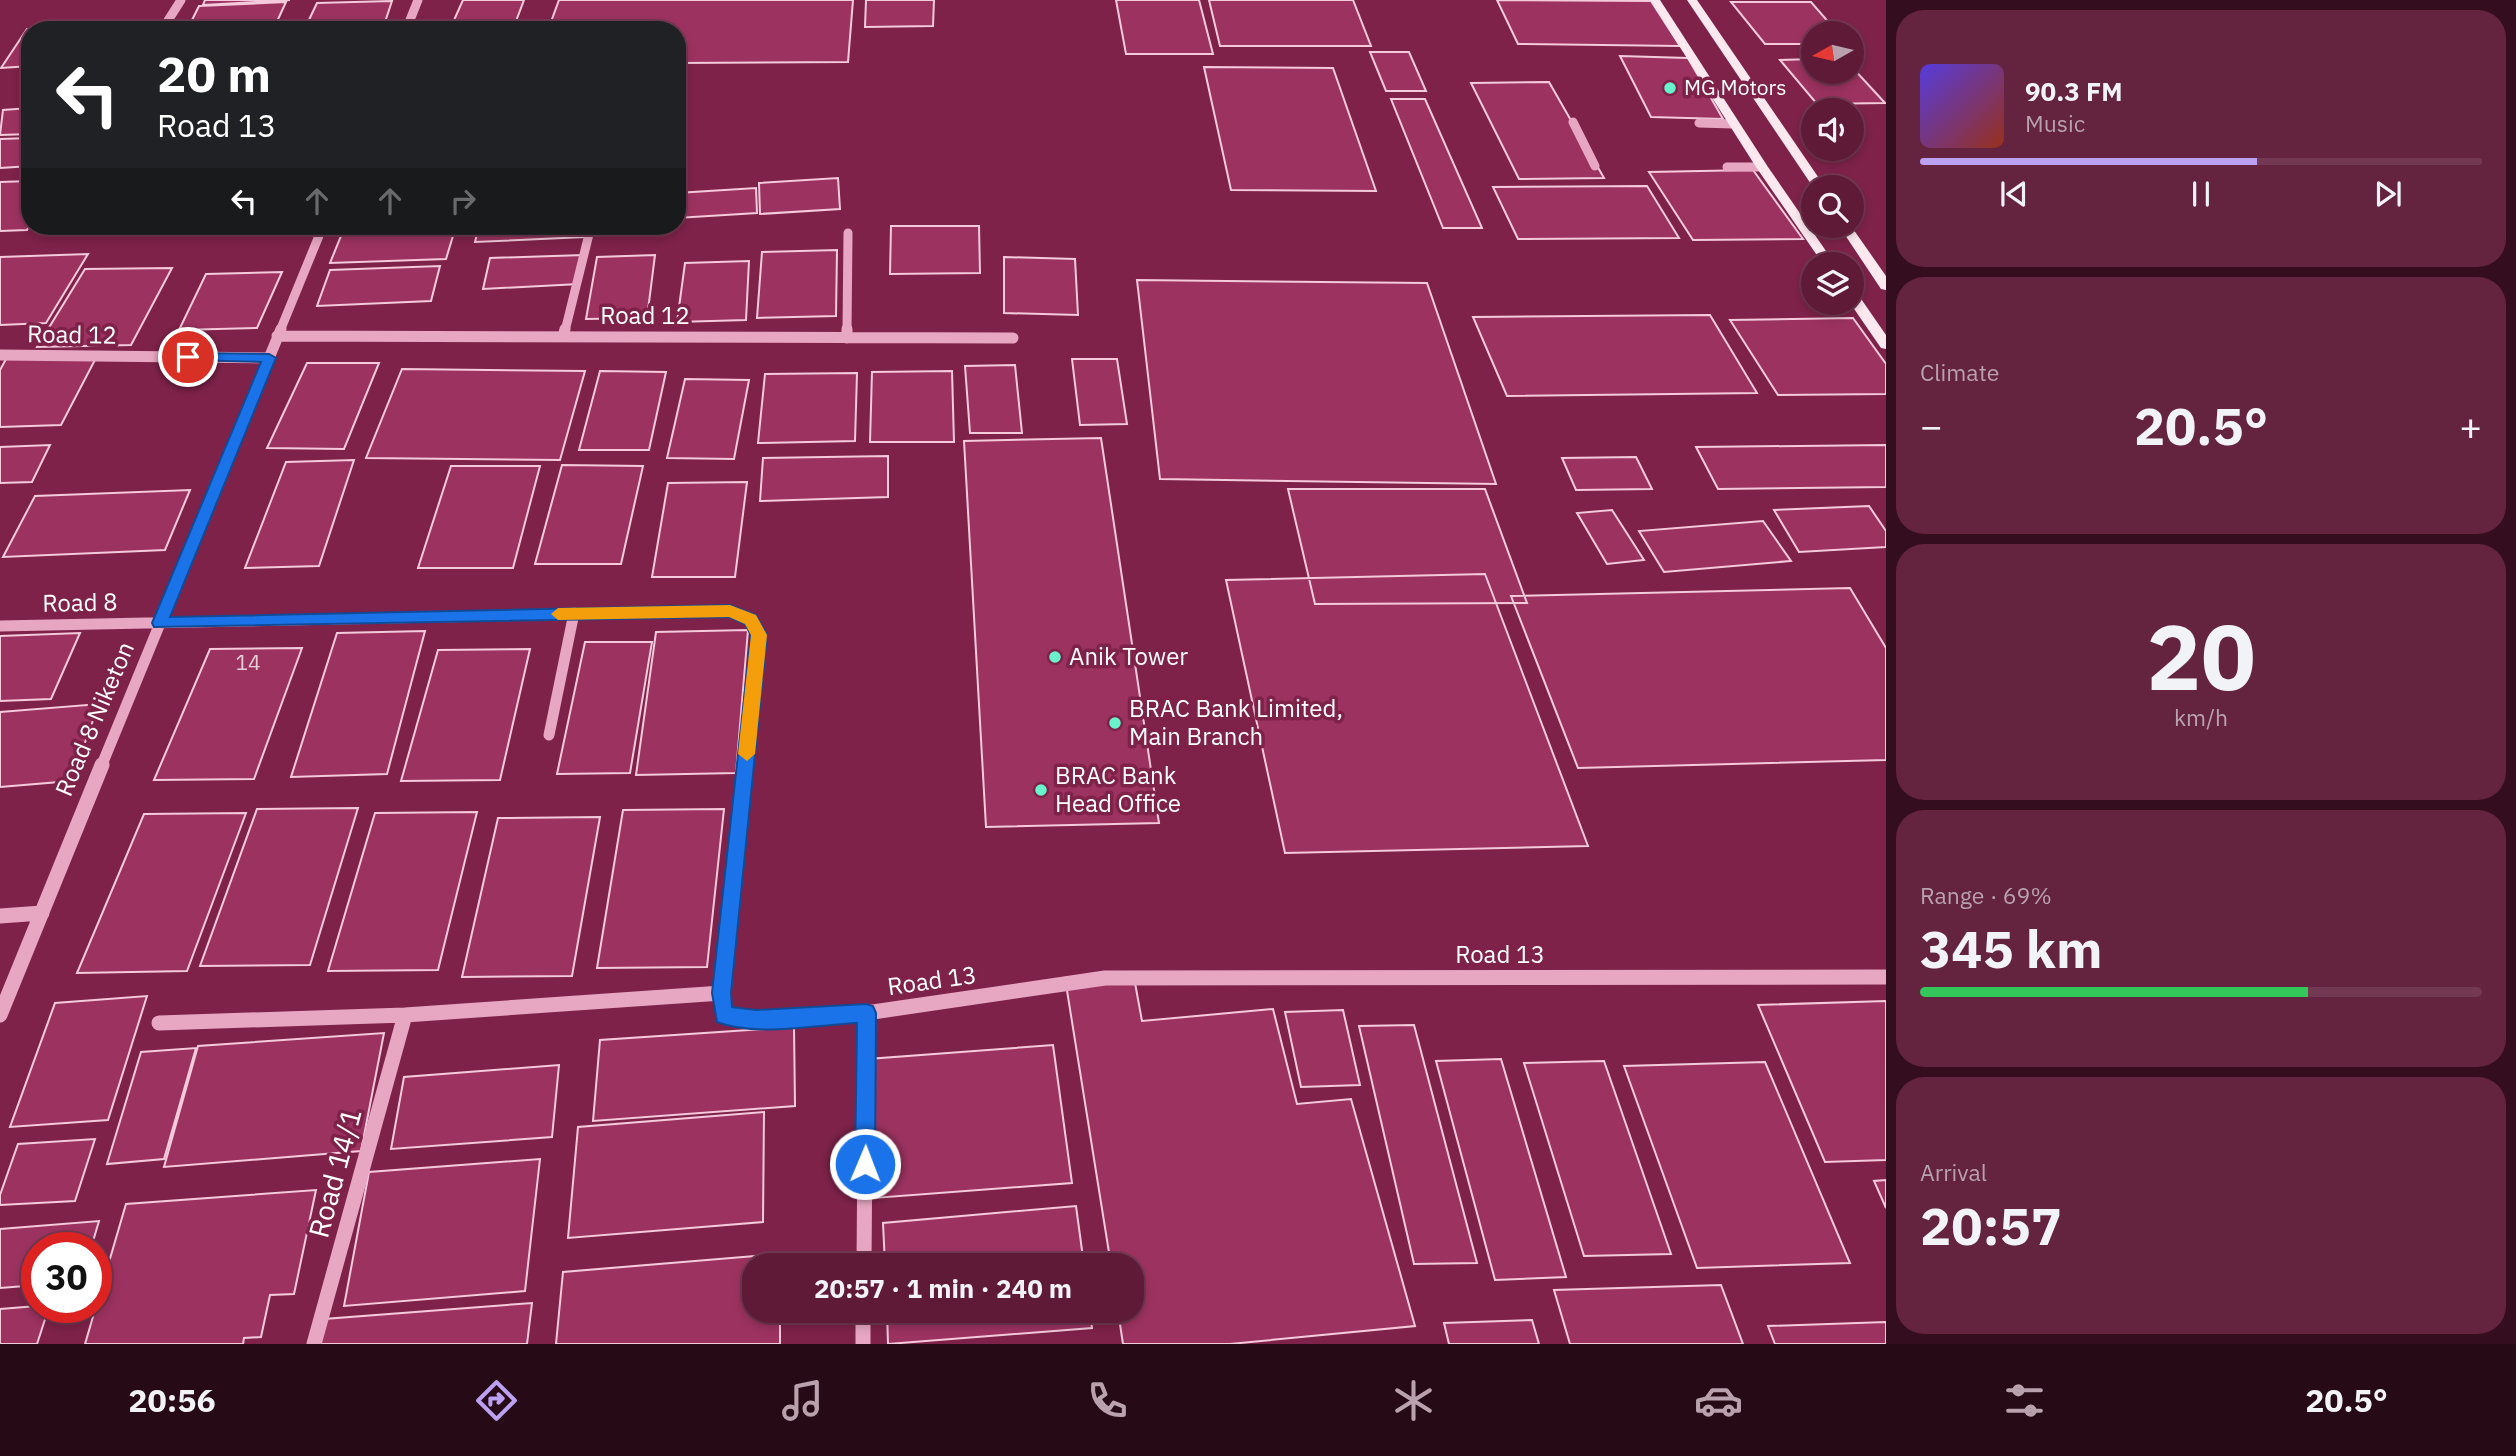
<!DOCTYPE html>
<meta charset="utf-8">
<style>
:root{--surface:#5e1a37;--page:#64233f;--text:#f1f3f6;--muted:#b9a1ad;--line:#733852;--accent:#bca0f2}
body{margin:0;font-family:"IBM Plex Sans",sans-serif;background:var(--page);color:var(--text);height:100vh;display:flex;flex-direction:column;font-size:26px;white-space:nowrap}
*{box-sizing:border-box;margin:0}
p{font-size:23px;color:var(--muted)}
.icon{flex:none;width:38px;height:38px;fill:none;stroke:currentColor;stroke-width:2;stroke-linecap:round;stroke-linejoin:round}
.map{position:relative;flex:1;overflow:hidden}
.drawer{display:flex;flex-direction:column;gap:10px;padding:10px;background:#340e1e;width:630px}
.drawer>*{flex:none}
.top-card{position:absolute;left:21px;top:21px;width:665px;height:214px;border-radius:28px;box-shadow:0 4px 10px #0003,0 0 0 2px var(--line);background:#202124;color:#fff;overflow:hidden}
.needle{width:46px;rotate:262deg}
.buttons{position:absolute;left:1801px;top:21px;display:grid;gap:14px}
.buttons a{display:grid;place-items:center;width:63px;height:63px;border-radius:50%;background:var(--surface);box-shadow:0 4px 10px #0003,0 0 0 2px var(--line);font-size:35px}
.speed{position:absolute;left:21px;top:1232px;display:flex;gap:14px;font-size:35px;font-weight:700;text-align:center}
.speed>*{display:grid;place-content:center;width:91px;height:91px;border-radius:50%;background:var(--surface);box-shadow:0 4px 10px #0003,0 0 0 2px var(--line);line-height:1}
.speed .limit{border:10px solid #d22;background:#fff;color:#111}
.pin{position:absolute;display:grid;place-items:center;width:60px;height:60px;color:#fff;margin:-30px;border:4px solid #fff;border-radius:50%;box-shadow:0 2px 7px #0007}
.me{position:absolute;width:77px;margin:-38px;rotate:1deg;stroke-linejoin:round;filter:drop-shadow(0 0 5px #0008)}
.turn{display:flex;align-items:center;gap:24px;height:147px;padding:0 21px;font-size:32px}
.turn .icon{width:91px;height:91px;stroke-width:2.5}
.turn b{display:block;font-size:49px;line-height:60px}
.lanes{display:flex;align-items:center;height:66px;padding:0 21px;background:#0003;justify-content:center;gap:35px;direction:ltr}
.lanes .off{opacity:.35}
.big{font-size:52px;font-weight:700;line-height:1.1}
.drawer .card{flex:1;display:flex;flex-direction:column;justify-content:center;gap:10px;min-width:0;padding:0 24px;border-radius:28px;background:var(--page)}
.drawer .dial{align-items:center;gap:0}
.dial b{font-size:91px;line-height:1}
.song{display:flex;align-items:center;gap:21px}
.cover{width:84px;height:84px;border-radius:10px;background:linear-gradient(135deg,hsl(250 70% 55%),hsl(10 70% 35%))}
.played{height:7px;border-radius:4px;background:linear-gradient(90deg,var(--accent) 60%,var(--line) 60%)}
.keys{display:flex;justify-content:space-around;direction:ltr}
.heat{display:flex;justify-content:space-between;align-items:center;font-size:38px;direction:ltr}
.charge{height:10px;border-radius:5px;background:linear-gradient(90deg,#34c759 69%,var(--line) 0)}
.trip{position:absolute;left:742px;top:1253px;width:402px;height:70px;border-radius:28px;background:var(--surface);box-shadow:0 4px 10px #0003,0 0 0 2px var(--line);font-weight:700;line-height:70px;text-align:center}
.tab-bar{display:flex;height:112px;justify-content:space-around;align-items:center;background:#260a16;color:var(--muted)}
.tab-bar .icon{width:49px;height:49px}
.tab-bar .selected{color:var(--accent)}
.tab-bar b{font-size:32px;color:var(--text)}
main{display:flex;flex:1;min-height:0}
.map>svg:first-child{display:block}
.building{fill:#9c3260;stroke:#f5cadd;stroke-width:2}
.lines{fill:none;stroke-linecap:round;stroke-linejoin:round}
.minor-far2{stroke:#e7a7c3;stroke-width:9}
.minor-far1{stroke:#e7a7c3;stroke-width:11}
.minor{stroke:#e7a7c3;stroke-width:15}
.major{fill:#fde8f0;fill-rule:evenodd}
.route{fill:#1a73e8;stroke:#114b97;stroke-width:2}
.slow{fill:#f59e0b}
.poi-dot{fill:#69f3cc;stroke:#7e2249;stroke-width:2.5}
.labels{text-anchor:middle;stroke-width:7;stroke-linejoin:round;paint-order:stroke}
.far-poi-label{font-size:21px;fill:#fff;stroke:#7e2249;text-anchor:start}
.number-label{font-size:21px;fill:#e6ccd7}
.street-label{font-size:24px;fill:#fff;stroke:#7e2249}
.poi-label{font-size:24px;fill:#fff;stroke:#7e2249;text-anchor:start}
.near-street-label{font-size:28px;fill:#fff;stroke:#7e2249}
</style>
<main>
<div class="map">
<svg width="1886" height="1344" viewBox="0 0 1886 1344">
<rect width="100%" height="100%" fill="#7e2249"/>
<path class="building" d="M205 0H290L203 5Z
M463 0H524L513 29H450Z
M559 0H853L848 62 677 63V30H548Z
M866 0H934L933 26 865 27Z
M1116 0H1199L1213 54H1126Z
M1209 0H1353L1371 46H1220Z
M1497 0 1651 1 1680 46 1518 44Z
M392 1 385 22 307 24 317 3Z
M286 2 274 28 187 30 199 6Z
M1731 2H1811L1838 33H1813V44H1765Z
M143 24 140 30H30V66L1 68 27 29Z
M394 27 393 30H288Z
M1370 52H1409L1426 91H1386Z
M1620 56 1688 58 1723 119 1651 117Z
M1813 59V72H1852V67L1885 103 1817 104 1780 60Z
M1204 67 1333 68 1376 191 1231 190Z
M1549 82 1604 178 1519 179 1471 83Z
M1391 99H1425L1482 228H1443Z
M30 108V134L0 135 3 110Z
M30 138V166L0 168V139Z
M1753 170 1803 239 1693 240 1649 172Z
M838 178 840 209 760 214 759 183Z
M30 181V224L27 230 0 231V182Z
M1647 186 1679 238 1518 239 1493 187Z
M756 188 757 213 677 218V193Z
M78 226H148L75 231Z
M227 226H310L307 232H224Z
M345 226H456L446 259 330 263Z
M479 226H587L585 237 475 242Z
M891 226H979L980 273 890 274Z
M837 250 836 316 757 318 762 252Z
M88 254 46 323 0 325V257Z
M584 255 579 284 483 289 490 258Z
M655 255 647 318 586 319 597 257Z
M1004 257 1075 259 1078 315 1004 313Z
M749 261 746 320 677 322 685 263Z
M440 266 431 301 317 306 330 270Z
M172 268 131 345 37 347 85 269Z
M282 272 257 328 179 330 206 274Z
M1137 280 1427 283 1496 484 1160 479Z
M1710 315 1757 393 1507 396 1473 317Z
M1853 318 1886 364V394L1778 395 1730 320Z
M97 356 61 425 0 427V370L6 359Z
M1072 359H1117L1127 424 1080 425Z
M307 363H379L344 449 267 448Z
M1015 365 1022 433H970L965 366Z
M402 369 585 371 560 460 366 458Z
M600 371 666 372 649 450H579Z
M952 371 954 442H870L872 372Z
M857 373 855 441 758 443 765 374Z
M685 379 749 380 734 459 667 458Z
M1101 438 1159 823 986 827 964 441Z
M50 445 32 482 0 483V447Z
M1886 445V487L1718 489 1696 447Z
M888 456V497L760 501 763 458Z
M1636 457 1652 489 1576 490 1562 458Z
M354 460 319 566 245 568 286 462Z
M562 465 643 466 621 564H535Z
M451 466H540L513 568H418Z
M747 482 735 577H652L668 483Z
M1288 489H1485L1527 603 1315 604Z
M190 490 165 550 3 557 35 496Z
M1869 506 1886 531V547L1799 552 1774 510Z
M1612 510 1644 560 1607 564 1577 513Z
M1763 521 1791 561 1664 572 1639 531Z
M1485 574 1588 846 1285 853 1226 580Z
M1850 588 1886 648V760L1578 768 1511 596Z
M748 630 736 773 636 775 656 632Z
M425 631 387 774 291 777 337 633Z
M80 633 51 699 0 701V636Z
M585 642H652L630 773 557 774Z
M302 648 254 779 154 780 210 649Z
M530 649 500 780 401 781 438 650Z
M99 704 71 781 0 787V712Z
M358 808 310 965 200 966 257 809Z
M724 809 707 967 597 968 623 810Z
M477 812 438 970 328 971 375 813Z
M246 813 187 971 77 973 144 814Z
M600 817 572 976 462 977 498 818Z
M1133 972 1142 1021 1273 1009 1297 1104 1351 1099 1415 1326 1230 1344H1123L1118 1311H1132V1265H1111L1065 978Z
M147 996 108 1120 10 1127 55 1003Z
M1886 1001V1160L1825 1162 1758 1005Z
M1343 1010 1360 1085 1301 1087 1285 1012Z
M1414 1025 1477 1263 1414 1264 1359 1026Z
M794 1027 795 1106 593 1121 600 1040Z
M384 1033 361 1151 164 1167 198 1046Z
M1053 1045 1072 1183 874 1198 868 1059Z
M196 1048 164 1159 107 1164 141 1052Z
M1501 1059 1566 1277 1495 1280 1436 1061Z
M1604 1061 1671 1254 1584 1256 1524 1063Z
M1765 1062 1850 1263 1697 1268 1624 1066Z
M559 1065 552 1137 391 1149 404 1077Z
M764 1112 763 1222 568 1238 578 1127Z
M95 1139 75 1201 0 1205V1195L18 1144Z
M540 1159 525 1291 344 1306 369 1172Z
M1886 1180V1208L1874 1181Z
M316 1190 294 1294 270 1295 261 1337 244 1338 243 1344H85L126 1204Z
M1076 1206 1084 1265H885L883 1223Z
M99 1221 91 1248H37V1285L0 1288V1229Z
M779 1254V1265H754V1311H780V1344H556L563 1272Z
M1721 1285 1743 1344H1570L1554 1290Z
M532 1303 527 1344H319L324 1319Z
M37 1306 49 1307 37 1344H0V1309Z
M887 1311H1090L1092 1328 888 1344Z
M1532 1320 1539 1344H1449L1444 1323Z
M1886 1322V1344H1775L1768 1326Z"/>
<g class="lines">
<path class="minor-far2" d="M162 30 181 0
M406 30 418 0
M1573 122 1595 166
M1699 123 1733 124
M1727 167H1762
M280 331 323 226
M565 331 591 226
M847 331 848 233"/>
<path class="minor-far1" d="M277 336 1013 338
M563 337 565 329
M847 338V329
M0 355 269 358
M0 626 730 611 750 620 759 635 745 767
M549 735 574 613
M101 767 281 329"/>
<path class="minor" d="M746 765 722 993 724 1015 756 1019 866 1013 1105 978 1886 977
M0 916 42 913
M0 1015 102 765
M159 1023 405 1015 722 993
M864 1265 866 1013
M863 1311V1344
M314 1344 405 1015"/>
<path class="major" d="M1650 0H1660L1768 167 1835 264H1823L1756 167Z
M1687 0H1697L1825 187H1813Z
M1839 226H1851L1886 276V290L1881 289Z
M1852 292 1857 293 1886 335V349L1881 348 1850 303Z"/>
</g>
<path class="route" d="M188 353 269 354 276 358 170 617 730 605 756 615 767 635 731 993 732 1007 756 1010 866 1004 873 1006 876 1013 875 1164 872 1172 865 1175 858 1172 855 1164 857 1023C816 1025 755 1037 717 1022L712 993 751 635 745 624 729 617 154 627 152 623 261 362 184 360 182 357Z"/>
<path class="slow" d="M730 605 756 615 767 635 755 754 747 761 738 754 751 635 745 624 729 617 558 620 551 614 558 608Z"/>
<g class="poi-dot">
<circle cx="1670" cy="88" r="7"/>
<circle cx="1055" cy="657" r="7"/>
<circle cx="1115" cy="723" r="7"/>
<circle cx="1041" cy="790" r="7"/>
</g>
<g class="labels">
<g class="far-poi-label">
<text x="1684" y="95">MG Motors</text>
</g>
<g class="number-label">
<text x="248" y="670">14</text>
</g>
<g class="street-label">
<text x="645" y="324">Road 12</text>
<text transform="translate(72 335) rotate(1)" y="8">Road 12</text>
<text transform="translate(80 603) rotate(-1)" y="8">Road 8</text>
<text transform="translate(95 719) rotate(-67)" y="8">Road 8 Niketon</text>
<text x="1500" y="963">Road 13</text>
<text transform="translate(932 981) rotate(-8)" y="8">Road 13</text>
</g>
<g class="poi-label">
<text x="1069" y="665">Anik Tower</text>
<text x="1129" y="717">BRAC Bank Limited,<tspan x="1129" dy="28">Main Branch</tspan></text>
<text x="1055" y="784">BRAC Bank<tspan x="1055" dy="28">Head Office</tspan></text>
</g>
<g class="near-street-label">
<text transform="translate(335 1173) rotate(-75)" y="10">Road 14/1</text>
</g>
</g>
</svg>
<div class="buttons">
<a><svg class="needle" viewBox="-14 -14 28 28"><path d="M0-13l5 13h-10z" fill="#e53935"/><path d="M0 13l5-13h-10z" fill="#b9a1ad"/></svg></a>
<a><svg class="icon" aria-label="sound" viewBox="0 0 24 24"><path d="M4 9h4l5-4v14l-5-4H4zM17 9q2 3 0 6"/></svg></a>
<a><svg class="icon" aria-label="search" viewBox="0 0 24 24"><circle cx="10" cy="10" r="6"/><path d="M15 15l6 6"/></svg></a>
<a><svg class="icon" aria-label="layers" viewBox="0 0 24 24"><path d="M12 4l9 5-9 5-9-5zM3 14l9 5 9-5"/></svg></a>
</div>
<div class="speed"><div class="limit">30</div></div>
<div class="pin" style="left:188px;top:357px;background:#d93025"><svg class="icon" aria-label="arrive" viewBox="0 0 24 24"><path d="M6 21V4h12l-3 4 3 4H6"/></svg></div>
<svg class="me" style="left:865px;top:1164px" viewBox="-20 -20 40 40"><circle r="17" fill="#1a73e8" stroke="#fff" stroke-width="3"/><path d="M0-11L8 9 0 5-8 9z" fill="#fff"/></svg>
<div class="trip">20:57 · 1 min · 240 m</div>
<div class="top-card">
<div class="turn"><svg class="icon" aria-label="left" viewBox="0 0 24 24"><path d="M17 20v-9H6M10 6l-5 5 5 5"/></svg><div><b>20 m</b>Road 13</div></div>
<div class="lanes"><svg class="icon" aria-label="left" viewBox="0 0 24 24"><path d="M17 20v-9H6M10 6l-5 5 5 5"/></svg><svg class="icon off" aria-label="ahead" viewBox="0 0 24 24"><path d="M12 20V5M6 11l6-6 6 6"/></svg><svg class="icon off" aria-label="ahead" viewBox="0 0 24 24"><path d="M12 20V5M6 11l6-6 6 6"/></svg><svg class="icon off" aria-label="right" viewBox="0 0 24 24"><path d="M7 20v-9h11M14 6l5 5-5 5"/></svg></div>
</div>
</div>
<section class="drawer">
<div class="card">
<div class="song"><i class="cover"></i><div><b>90.3 FM</b><p>Music</p></div></div>
<div class="played"></div>
<div class="keys"><svg class="icon" aria-label="previous" viewBox="0 0 24 24"><path d="M18 5L8 12l10 7zM5 5v14"/></svg><svg class="icon" aria-label="pause" viewBox="0 0 24 24"><path d="M8 5v14M16 5v14"/></svg><svg class="icon" aria-label="next" viewBox="0 0 24 24"><path d="M6 5l10 7-10 7zM19 5v14"/></svg></div>
</div>
<div class="card"><p>Climate</p>
<div class="heat"><a>−</a><b class="big">20.5°</b><a>+</a></div>
</div>
<div class="card dial"><b>20</b><p>km/h</p></div>
<div class="card"><p>Range · 69%</p><b class="big">345 km</b><div class="charge"></div></div>
<div class="card"><p>Arrival</p><b class="big">20:57</b></div>
</section>
</main>
<nav class="tab-bar">
<b>20:56</b>
<svg class="icon selected" aria-label="directions" viewBox="0 0 24 24"><path d="M12 3l9 9-9 9-9-9zM9 14v-3h6M13 9l2 2-2 2"/></svg>
<svg class="icon" aria-label="music" viewBox="0 0 24 24"><path d="M9 18V5l10-2v13"/><circle cx="6" cy="18" r="3"/><circle cx="16" cy="16" r="3"/></svg>
<svg class="icon" aria-label="phone" viewBox="0 0 24 24"><path d="M5 4h4l2 5-3 2q2 4 5 5l2-3 5 2v4C11 20 4 13 5 4z"/></svg>
<svg class="icon" aria-label="climate" viewBox="0 0 24 24"><path d="M12 3v18M4 7l16 10M4 17L20 7"/></svg>
<svg class="icon" aria-label="car" viewBox="0 0 24 24"><path d="M5 17H2v-5l4-1 3-4h7l3 4 3 1v5h-3M9 17h6M6 11h13"/><circle cx="7" cy="17" r="2"/><circle cx="17" cy="17" r="2"/></svg>
<svg class="icon" aria-label="filters" viewBox="0 0 24 24"><path d="M4 7h16M4 17h16"/><circle cx="9" cy="7" r="2"/><circle cx="15" cy="17" r="2"/></svg>
<b>20.5°</b>
</nav>
